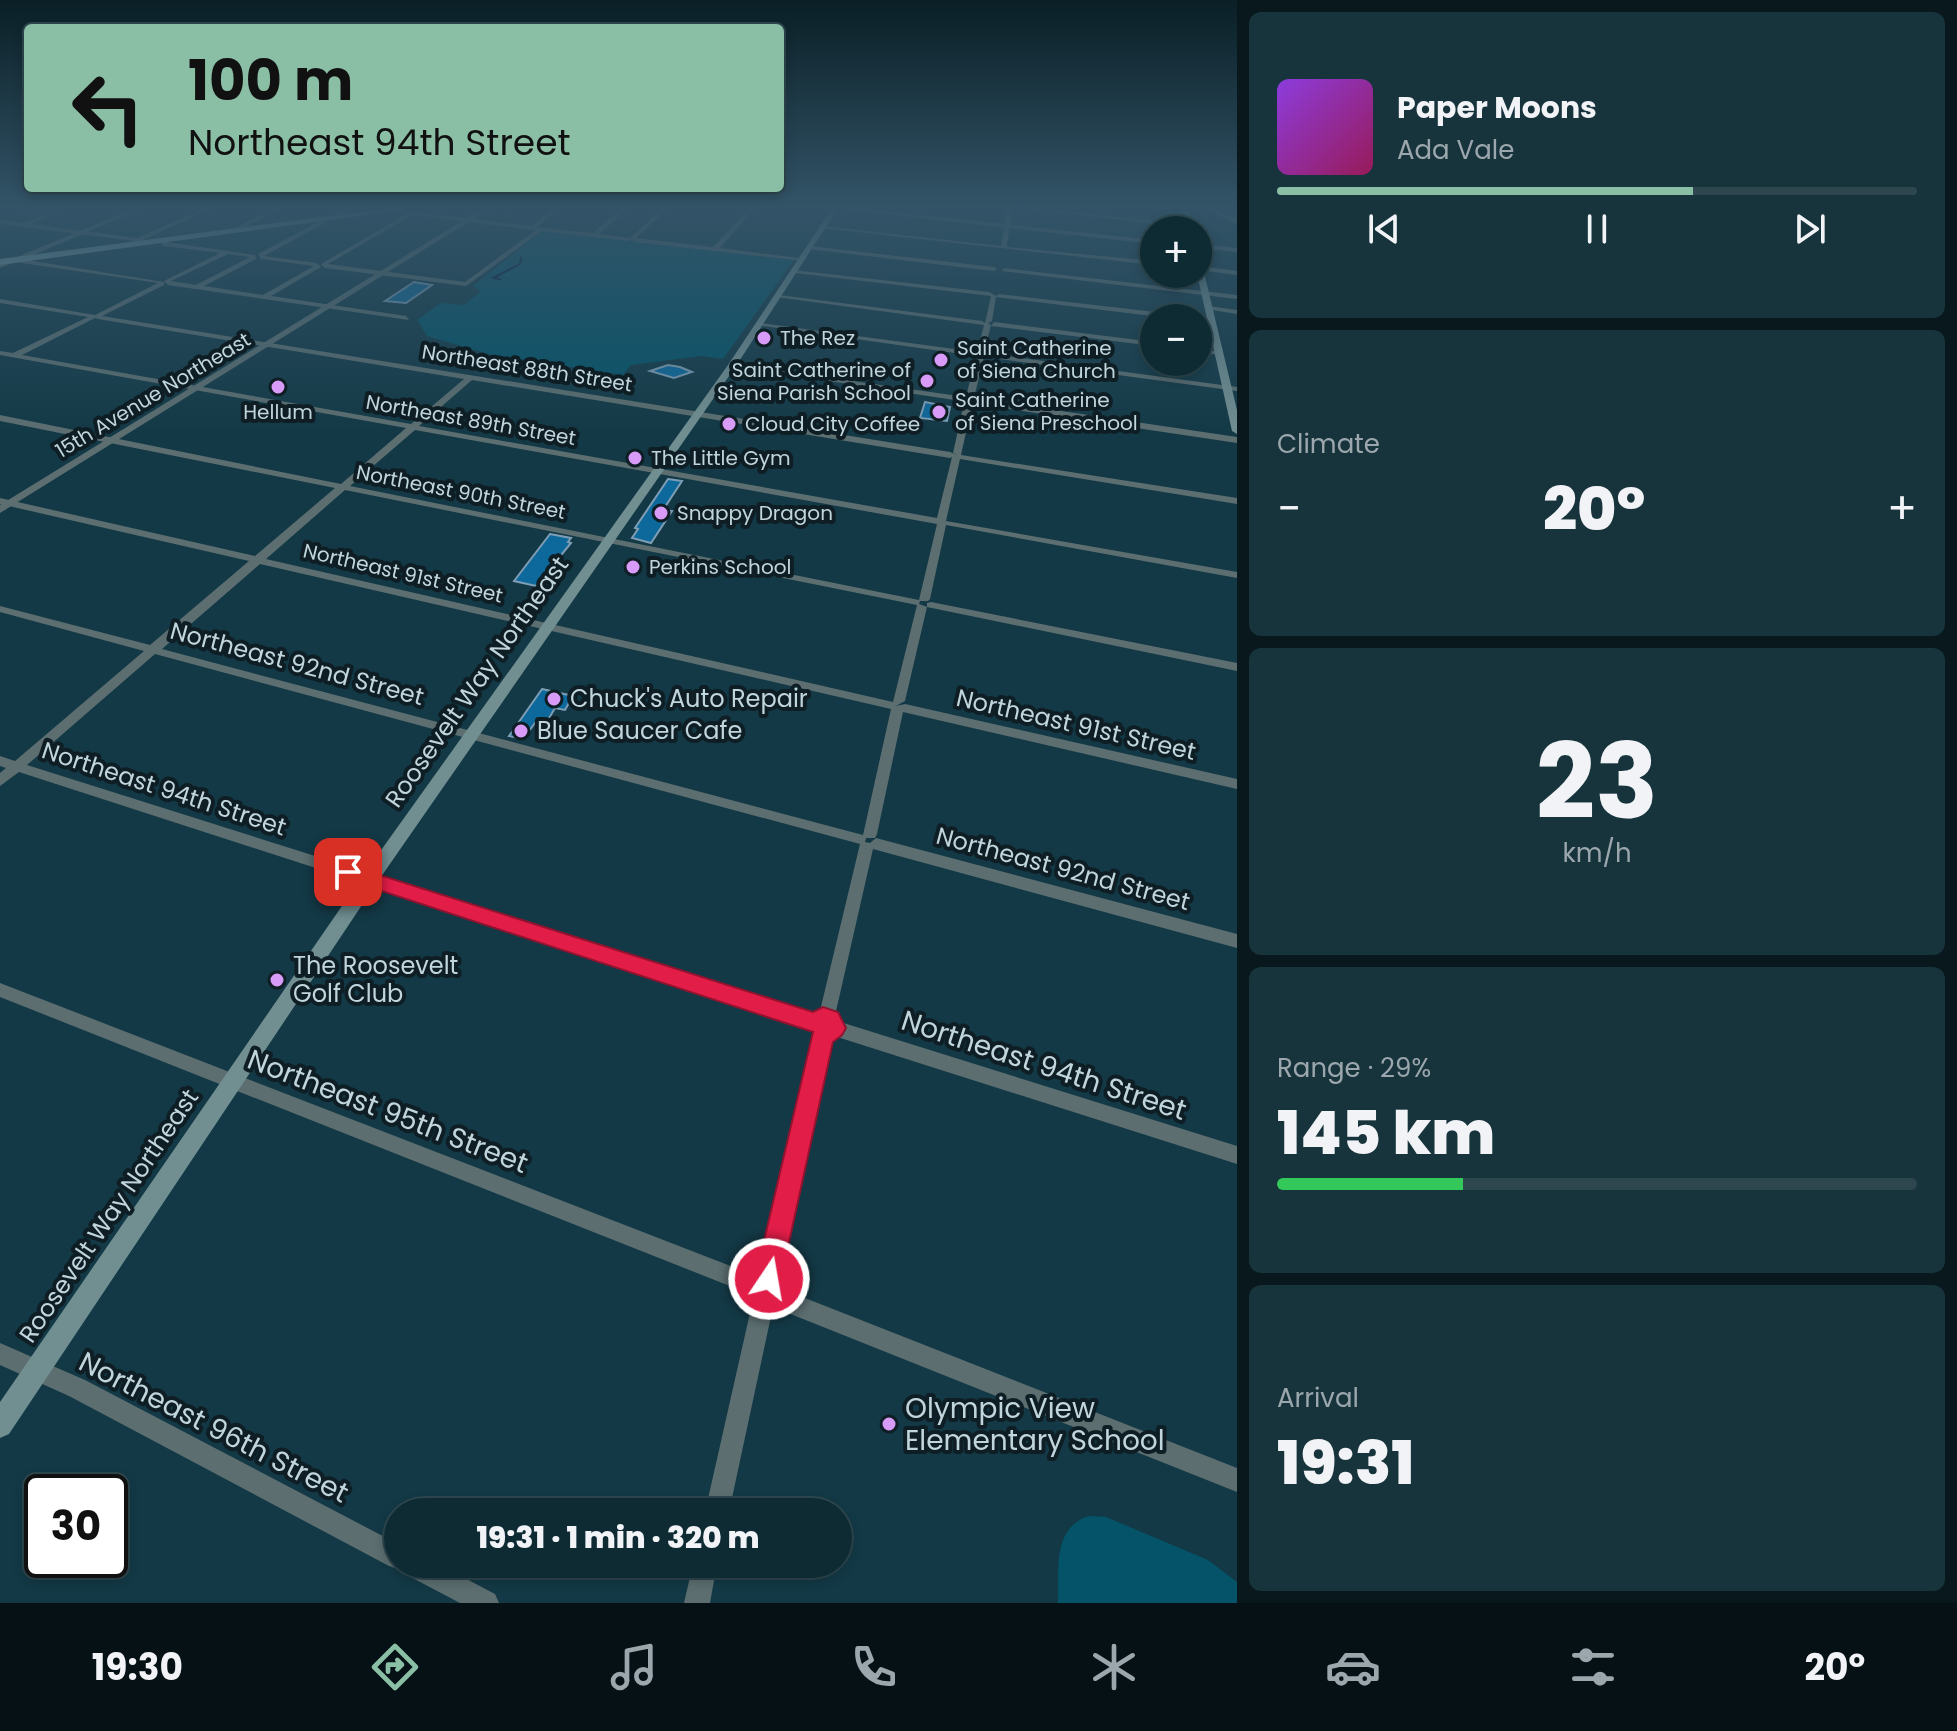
<!DOCTYPE html>
<meta charset="utf-8">
<style>
:root{--surface:#0e2b34;--page:#17333c;--text:#f1f3f6;--muted:#9ba7ac;--line:#2e474f;--accent:#8abfa5}
body{margin:0;font-family:Poppins,sans-serif;background:var(--page);color:var(--text);height:100vh;display:flex;flex-direction:column;font-size:30px;white-space:nowrap}
*{box-sizing:border-box;margin:0}
p{font-size:26px;color:var(--muted)}
.icon{flex:none;width:44px;height:44px;fill:none;stroke:currentColor;stroke-width:2;stroke-linecap:round;stroke-linejoin:round}
.map{position:relative;flex:1;overflow:hidden}
.side{display:flex;flex-direction:column;gap:12px;padding:12px;background:#08181d;width:720px}
.side>*{flex:none}
.banner{position:absolute;left:24px;top:24px;width:760px;height:168px;border-radius:8px;box-shadow:0 4px 12px #0003,0 0 0 2px var(--line);background:#8abfa5;color:#111;overflow:hidden}
.tools{position:absolute;left:1140px;top:216px;display:grid;gap:16px}
.tools a{display:grid;place-items:center;width:72px;height:72px;border-radius:50%;background:var(--surface);box-shadow:0 4px 12px #0003,0 0 0 2px var(--line);font-size:40px}
.speed{position:absolute;left:24px;top:1474px;display:flex;gap:16px;font-size:40px;font-weight:700;text-align:center}
.speed>*{display:grid;place-content:center;width:104px;height:104px;border-radius:50%;background:var(--surface);box-shadow:0 4px 12px #0003,0 0 0 2px var(--line);line-height:1}
.speed .limit{border:4px solid #111;border-radius:12px;background:#fff;color:#111}
.pin{position:absolute;display:grid;place-items:center;width:68px;height:68px;color:#fff;margin:-34px;border-radius:16px;box-shadow:0 4px 12px #0006}
.me{position:absolute;width:88px;margin:-44px;rotate:12deg;stroke-linejoin:round;filter:drop-shadow(0 0 6px #0008)}
.turn{display:flex;align-items:center;gap:28px;height:168px;padding:0 32px;font-size:36px}
.turn .icon{width:104px;height:104px;stroke-width:2.5}
.turn b{display:block;font-size:56px;line-height:68px}
.big{font-size:60px;font-weight:800;line-height:1.1}
.side .card{flex:1;display:flex;flex-direction:column;justify-content:center;gap:12px;min-width:0;padding:0 28px;border-radius:12px;background:var(--page)}
.side .dial{align-items:center;gap:0}
.dial b{font-size:104px;line-height:1}
.song{display:flex;align-items:center;gap:24px}
.cover{width:96px;height:96px;border-radius:12px;background:linear-gradient(135deg,hsl(270 70% 55%),hsl(330 70% 35%))}
.played{height:8px;border-radius:4px;background:linear-gradient(90deg,var(--accent) 65%,var(--line) 65%)}
.keys{display:flex;justify-content:space-around;direction:ltr}
.heat{display:flex;justify-content:space-between;align-items:center;font-size:44px;direction:ltr}
.charge{height:12px;border-radius:6px;background:linear-gradient(90deg,#34c759 29%,var(--line) 0)}
.trip{position:absolute;left:384px;top:1498px;width:468px;height:80px;border-radius:40px;background:var(--surface);box-shadow:0 4px 12px #0003,0 0 0 2px var(--line);font-weight:800;line-height:80px;text-align:center}
.tab-bar{display:flex;height:128px;justify-content:space-around;align-items:center;background:#061115;color:var(--muted)}
.tab-bar .icon{width:56px;height:56px}
.tab-bar .on{color:var(--accent)}
.tab-bar b{font-size:36px;color:var(--text)}
main{display:flex;flex:1;min-height:0}
.map>svg:first-child{display:block}
.green{fill:#045368}
.lines{fill:none;stroke-linecap:round;stroke-linejoin:round}
.stream{stroke:#001440;stroke-width:2}
.building{fill:#0d699c;stroke:#7f9db4;stroke-width:2}
.minor{fill:#5c6e70;fill-rule:evenodd}
.tertiary{fill:#5c6e70;fill-rule:evenodd}
.secondary{fill:#718e91;fill-rule:evenodd}
.primary{fill:#82a6ab;fill-rule:evenodd}
.route{fill:#e11d48;stroke:#92132f;stroke-width:2}
.poi-dot{fill:#d89bf8;stroke:#0e1e24;stroke-width:3}
.labels{text-anchor:middle;stroke-width:8;stroke-linejoin:round;paint-order:stroke}
.far-poi-label{font-size:20px;fill:#c1d5dd;stroke:#0e1e24;text-anchor:start}
.far-street-label{font-size:20px;fill:#c1d5dd;stroke:#0e1e24}
.street-label{font-size:24px;fill:#c1d5dd;stroke:#0e1e24}
.poi-label{font-size:24px;fill:#c1d5dd;stroke:#0e1e24;text-anchor:start}
.near-street-label{font-size:28px;fill:#c1d5dd;stroke:#0e1e24}
.near-poi-label{font-size:28px;fill:#c1d5dd;stroke:#0e1e24;text-anchor:start}
</style>
<main>
<div class="map">
<svg width="1237" height="1603" viewBox="0 0 1237 1603">
<rect width="100%" height="100%" fill="#133946"/>
<path class="green" d="M543 230 794 260 723 359 701 356 631 365 623 375 492 355 427 336 417 320 441 303 464 305 481 291 473 286Z
M1089 1516 1106 1517 1208 1560 1237 1582V1603H1058C1059 1571 1052 1527 1089 1516Z"/>
<g class="lines">
<path class="stream" d="M500 279 493 278 520 264 521 258"/>
</g>
<path class="building" d="M414 282 432 285 406 303 385 301Z
M668 365 680 367 692 372 674 378 650 371Z
M925 402 950 407 947 421 920 418Z
M668 479 682 481 663 510 672 511 651 543 632 538 638 529 635 528Z
M550 534 571 538 568 542 571 543 536 586 514 581Z
M542 689 573 696 565 710 555 708 548 720 538 719 523 739 509 736Z"/>
<g class="lines">
<path class="minor" d="M16 208 52 212 69 208 31 224 137 238 205 208H212L141 241 142 244 139 246 135 241 0 224V220L24 223 46 214Z
M274 208H281L240 230V232L235 231V228Z
M345 208H352L340 216V219L334 217V215Z
M363 208H371L382 213 379 215Z
M554 208H560L537 227 593 233 622 208H628L599 234 630 238 663 208H669L636 238 713 247 750 208H755L720 248 806 259 803 261 635 242 631 239 628 241 542 231 466 286 325 268 321 264 405 215 387 212 389 209 531 226ZM412 215 532 230H536L465 282 328 264Z
M1012 208 1007 247 1154 261V265L820 228 823 226 1001 246 1007 209Z
M1013 208H1036L1192 225 1189 227Z
M318 219H322L323 224 264 256 317 263 321 267 271 296 406 316 409 320 168 285 164 281 220 253 164 246 159 241 162 239 166 242 255 255 256 259 204 286 263 295 314 266 261 259 258 254 318 222ZM228 254 250 257 196 285 171 281Z
M810 246 994 267 997 269 994 271 808 249Z
M14 258 164 282V285L102 316 950 452 959 456 953 453 964 403 961 401 728 366 732 364 966 397 976 356 756 325 760 323 977 352 984 325 776 297 779 295 982 321 985 323 991 296 795 273 793 270 989 292 996 296 999 294 1190 316 1191 318H1169L996 297 992 321 988 323 991 325 984 353 1237 387V391L984 357 974 398 1237 437V443L976 404 972 405 961 455 1237 498V504L960 459 946 521 1237 572V578L946 525 930 599 928 601H920L919 604 927 607 905 701 896 706 905 704 1237 779V789L903 712 877 834 875 838H866L865 842 870 843 876 838 1237 934V948L873 849 834 1020 1237 1146V1164L831 1035 779 1279 776 1286 769 1289 765 1288 762 1293 755 1296 0 997V983L759 1277 816 1030 19 772 0 786V773L6 768 0 766V756L15 761 144 651 0 612V606L150 645 249 561 0 504V498L255 556 335 488 0 421V415L341 484 406 428 0 355V351L13 353 88 317 0 303V299L95 315 158 283 15 262 0 268V264ZM95 318 98 319 464 379 411 424 22 355ZM472 380 950 458 952 457 937 518 419 426ZM415 430 937 524 919 600 350 486ZM345 490 917 605 893 702 266 559ZM260 564 891 709 863 835 162 649ZM155 654 860 844 819 1015 27 765Z
M1198 266 1237 271V275L1198 270Z
M1004 268 1237 295V299L1002 271Z
M1208 306 1237 310V314L1206 309Z
M1198 317 1214 319 1215 321 1211 323 1198 321V318H1195Z
M994 322 1154 342V346L991 326Z
M1198 348 1223 353 1219 355 1198 352Z
M931 602 1237 663V671L927 607V603Z
M777 1287 1237 1468V1492L773 1307 729 1512H705L752 1304 756 1297 763 1293 768 1295 770 1291Z
M0 1343 85 1380 398 1544V1564H438L495 1594 499 1603H460L403 1573 401 1568 398 1569 389 1566 69 1396 0 1365Z
M693 1564H717L710 1603H684Z"/>
<path class="tertiary" d="M135 208H144L17 262 10 260Z
M483 208H491L0 513V505Z
M830 208H855L1154 240V244Z
M1198 244 1237 248V252L1198 248Z"/>
<path class="secondary" d="M832 208H838L736 366 376 884 9 1434 0 1438V1402L364 874 728 365Z
M1182 208H1188L1194 230H1188Z
M1201 208H1211L1237 219V223Z
M1198 262 1202 264 1237 410V434L1232 431 1197 274Z"/>
<path class="primary" d="M391 208H416L0 265V259Z"/>
</g>
<linearGradient id="sky" x2="0" y2="1"><stop stop-color="#0a1f26"/><stop offset="0.48" stop-color="#335468"/><stop offset="1" stop-color="#335468" stop-opacity="0"/></linearGradient>
<rect width="1237" height="433" fill="url(#sky)"/>
<path class="route" d="M348 865 813 1012 823 1007 838 1012 846 1028 842 1035 833 1042 779 1288 769 1292 759 1288 755 1279 813 1032 342 878 339 872 342 867Z"/>
<g class="poi-dot">
<circle cx="764" cy="338" r="8"/>
<circle cx="941" cy="360" r="8"/>
<circle cx="927" cy="381" r="8"/>
<circle cx="278" cy="387" r="8"/>
<circle cx="939" cy="412" r="8"/>
<circle cx="729" cy="424" r="8"/>
<circle cx="635" cy="458" r="8"/>
<circle cx="661" cy="513" r="8"/>
<circle cx="633" cy="567" r="8"/>
<circle cx="554" cy="699" r="8"/>
<circle cx="521" cy="731" r="8"/>
<circle cx="277" cy="980" r="8"/>
<circle cx="889" cy="1424" r="8"/>
</g>
<g class="labels">
<g class="far-poi-label">
<text x="780" y="345">The Rez</text>
<text x="957" y="355">Saint Catherine<tspan x="957" dy="23">of Siena Church</tspan></text>
<text x="911" y="377" text-anchor="end">Saint Catherine of<tspan x="911" dy="23">Siena Parish School</tspan></text>
<text x="955" y="407">Saint Catherine<tspan x="955" dy="23">of Siena Preschool</tspan></text>
<text x="278" y="419" text-anchor="middle">Hellum</text>
<text x="745" y="431">Cloud City Coffee</text>
<text x="651" y="465">The Little Gym</text>
<text x="677" y="520">Snappy Dragon</text>
<text x="649" y="574">Perkins School</text>
</g>
<g class="far-street-label">
<text transform="translate(527 368) rotate(9)" y="7">Northeast 88th Street</text>
<text transform="translate(153 395) rotate(-31)" y="7">15th Avenue Northeast</text>
<text transform="translate(471 420) rotate(10)" y="7">Northeast 89th Street</text>
<text transform="translate(461 492) rotate(11)" y="7">Northeast 90th Street</text>
<text transform="translate(403 573) rotate(13)" y="7">Northeast 91st Street</text>
</g>
<g class="street-label">
<text transform="translate(297 664) rotate(15)" y="8">Northeast 92nd Street</text>
<text transform="translate(477 682) rotate(-55)" y="8">Roosevelt Way Northeast</text>
<text transform="translate(1076 725) rotate(13)" y="8">Northeast 91st Street</text>
<text transform="translate(164 789) rotate(18)" y="8">Northeast 94th Street</text>
<text transform="translate(1063 869) rotate(15)" y="8">Northeast 92nd Street</text>
<text transform="translate(109 1216) rotate(-56)" y="8">Roosevelt Way Northeast</text>
</g>
<g class="poi-label">
<text x="570" y="707">Chuck's Auto Repair</text>
<text x="537" y="739">Blue Saucer Cafe</text>
<text x="293" y="974">The Roosevelt<tspan x="293" dy="28">Golf Club</tspan></text>
</g>
<g class="near-street-label">
<text transform="translate(1044 1065) rotate(18)" y="10">Northeast 94th Street</text>
<text transform="translate(388 1111) rotate(21)" y="10">Northeast 95th Street</text>
<text transform="translate(214 1427) rotate(27)" y="10">Northeast 96th Street</text>
</g>
<g class="near-poi-label">
<text x="905" y="1418">Olympic View<tspan x="905" dy="32">Elementary School</tspan></text>
</g>
</g>
</svg>
<div class="tools">
<a>+</a>
<a>−</a>
</div>
<div class="speed"><div class="limit">30</div></div>
<div class="pin" style="left:348px;top:872px;background:#d93025"><svg class="icon" aria-label="arrive" viewBox="0 0 24 24"><path d="M6 21V4h12l-3 4 3 4H6"/></svg></div>
<svg class="me" style="left:769px;top:1279px" viewBox="-20 -20 40 40"><circle r="17" fill="#e11d48" stroke="#fff" stroke-width="3"/><path d="M0-11L8 9 0 5-8 9z" fill="#fff"/></svg>
<div class="trip">19:31 · 1 min · 320 m</div>
<div class="banner">
<div class="turn"><svg class="icon" aria-label="left" viewBox="0 0 24 24"><path d="M17 20v-9H6M10 6l-5 5 5 5"/></svg><div><b>100 m</b>Northeast 94th Street</div></div>
</div>
</div>
<section class="side">
<div class="card">
<div class="song"><i class="cover"></i><div><b>Paper Moons</b><p>Ada Vale</p></div></div>
<div class="played"></div>
<div class="keys"><svg class="icon" aria-label="previous" viewBox="0 0 24 24"><path d="M18 5L8 12l10 7zM5 5v14"/></svg><svg class="icon" aria-label="pause" viewBox="0 0 24 24"><path d="M8 5v14M16 5v14"/></svg><svg class="icon" aria-label="next" viewBox="0 0 24 24"><path d="M6 5l10 7-10 7zM19 5v14"/></svg></div>
</div>
<div class="card"><p>Climate</p>
<div class="heat"><a>−</a><b class="big">20°</b><a>+</a></div>
</div>
<div class="card dial"><b>23</b><p>km/h</p></div>
<div class="card"><p>Range · 29%</p><b class="big">145 km</b><div class="charge"></div></div>
<div class="card"><p>Arrival</p><b class="big">19:31</b></div>
</section>
</main>
<nav class="tab-bar">
<b>19:30</b>
<svg class="icon on" aria-label="directions" viewBox="0 0 24 24"><path d="M12 3l9 9-9 9-9-9zM9 14v-3h6M13 9l2 2-2 2"/></svg>
<svg class="icon" aria-label="music" viewBox="0 0 24 24"><path d="M9 18V5l10-2v13"/><circle cx="6" cy="18" r="3"/><circle cx="16" cy="16" r="3"/></svg>
<svg class="icon" aria-label="phone" viewBox="0 0 24 24"><path d="M5 4h4l2 5-3 2q2 4 5 5l2-3 5 2v4C11 20 4 13 5 4z"/></svg>
<svg class="icon" aria-label="climate" viewBox="0 0 24 24"><path d="M12 3v18M4 7l16 10M4 17L20 7"/></svg>
<svg class="icon" aria-label="car" viewBox="0 0 24 24"><path d="M5 17H2v-5l4-1 3-4h7l3 4 3 1v5h-3M9 17h6M6 11h13"/><circle cx="7" cy="17" r="2"/><circle cx="17" cy="17" r="2"/></svg>
<svg class="icon" aria-label="filters" viewBox="0 0 24 24"><path d="M4 7h16M4 17h16"/><circle cx="9" cy="7" r="2"/><circle cx="15" cy="17" r="2"/></svg>
<b>20°</b>
</nav>
